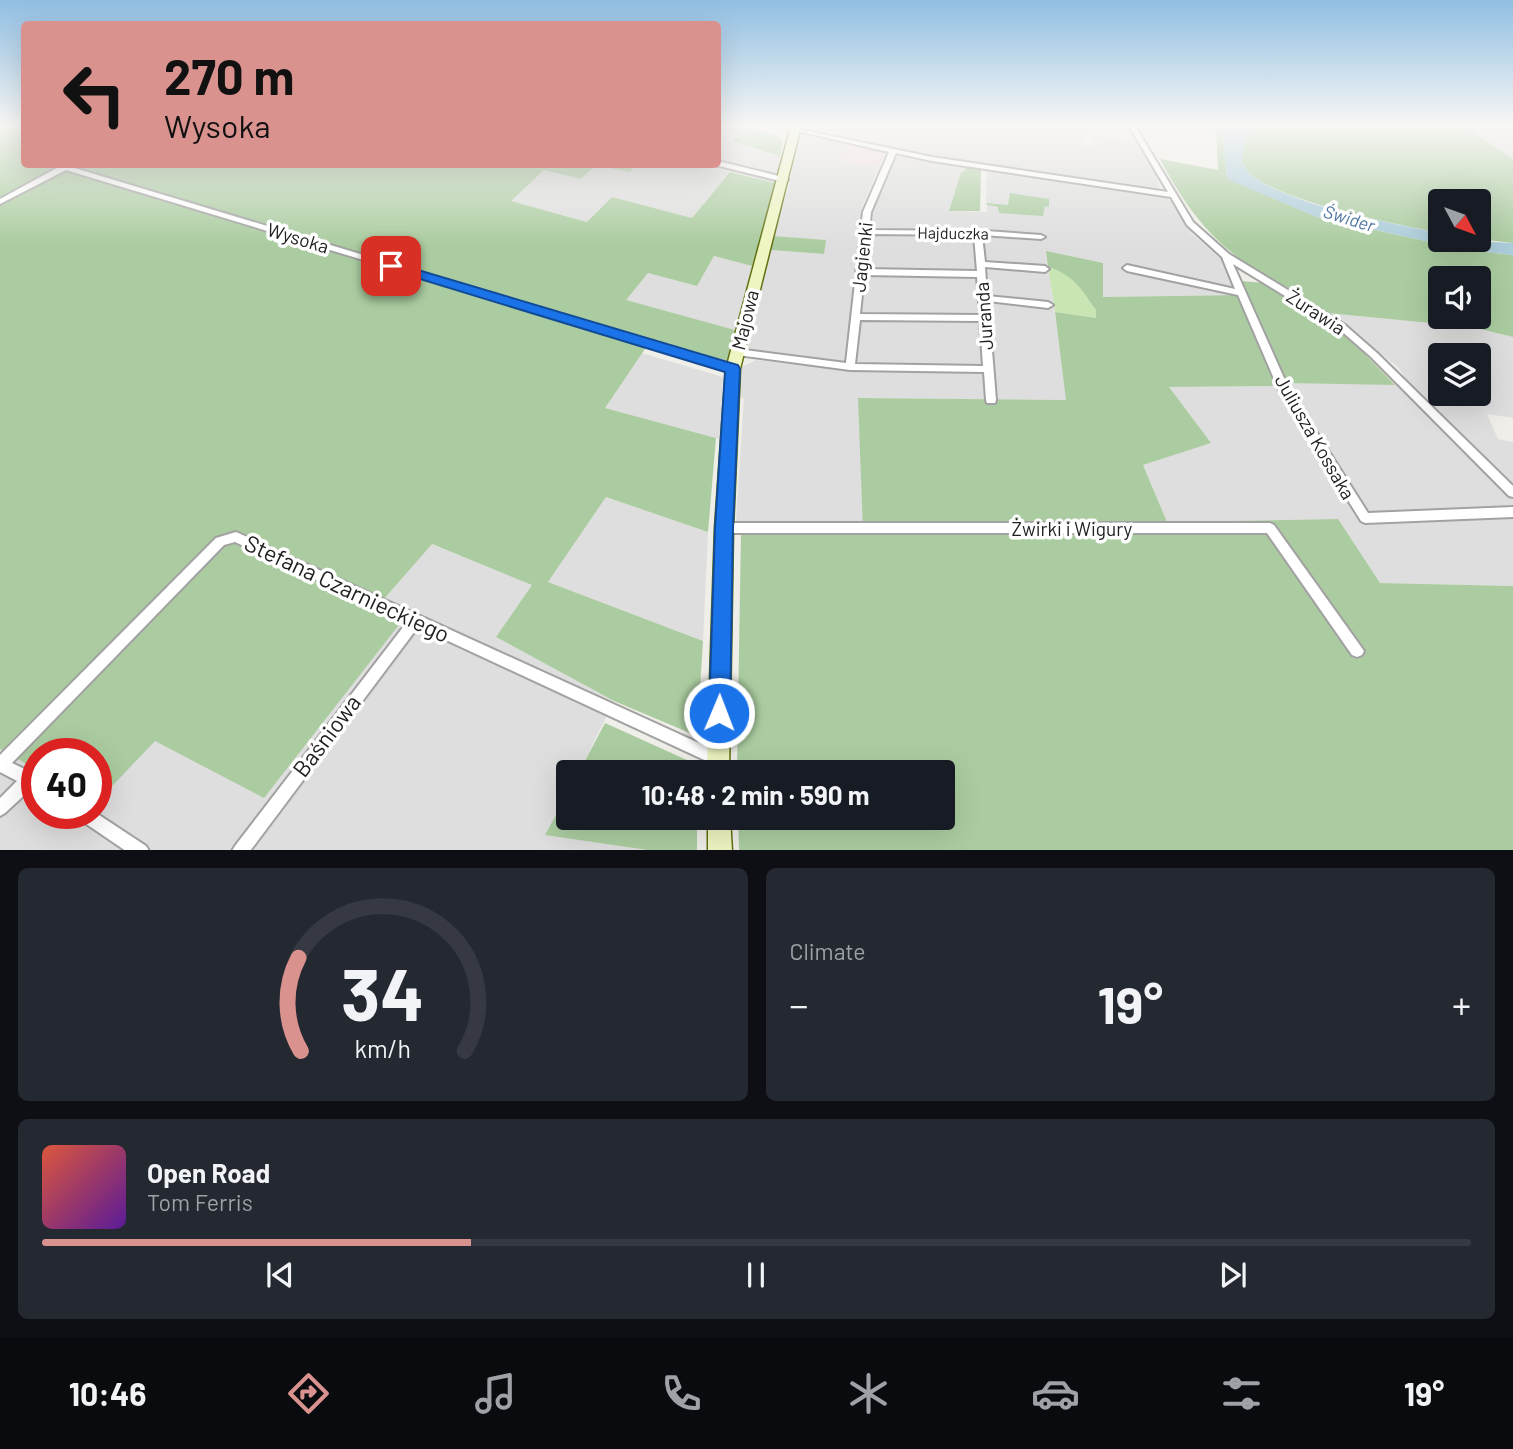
<!DOCTYPE html>
<meta charset="utf-8">
<style>
:root{--surface:#171b24;--page:#242831;--text:#f1f3f6;--muted:#9ea1a6;--line:#363941;--accent:#da928f}
body{margin:0;font-family:Barlow,sans-serif;background:var(--page);color:var(--text);height:100vh;display:flex;flex-direction:column;font-size:26px;white-space:nowrap}
*{box-sizing:border-box;margin:0}
p{font-size:23px;color:var(--muted)}
.icon{flex:none;width:38px;height:38px;fill:none;stroke:currentColor;stroke-width:2;stroke-linecap:round;stroke-linejoin:round}
.map{position:relative;height:850px;overflow:hidden}
.drawer{display:flex;flex-direction:column;gap:18px;padding:18px;background:#0d0f14;flex:1}
.drawer>*{flex:none}
.guide{position:absolute;left:21px;top:21px;width:700px;height:147px;border-radius:7px;box-shadow:0 7px 28px #0002;background:#da928f;color:#111;overflow:hidden}
.needle{width:46px;rotate:131deg}
.tools{position:absolute;left:1428px;top:189px;display:grid;gap:14px}
.tools a{display:grid;place-items:center;width:63px;height:63px;border-radius:7px;background:var(--surface);box-shadow:0 7px 28px #0002;font-size:35px}
.speed{position:absolute;left:21px;top:738px;display:flex;gap:14px;font-size:35px;font-weight:700;text-align:center}
.speed>*{display:grid;place-content:center;width:91px;height:91px;border-radius:50%;background:var(--surface);box-shadow:0 7px 28px #0002;line-height:1}
.speed .limit{border:10px solid #d22;background:#fff;color:#111}
.pin{position:absolute;display:grid;place-items:center;width:60px;height:60px;color:#fff;margin:-30px;border-radius:14px;box-shadow:0 4px 10px #0006}
.me{position:absolute;width:77px;margin:-38px;rotate:1deg;stroke-linejoin:round;filter:drop-shadow(0 0 5px #0008)}
.turn{display:flex;align-items:center;gap:24px;height:147px;padding:0 28px;font-size:32px}
.turn .icon{width:91px;height:91px;stroke-width:2.5}
.turn b{display:block;font-size:49px;line-height:60px}
.big{font-size:52px;font-weight:700;line-height:1.1}
.drawer .tile{flex:1;display:flex;flex-direction:column;justify-content:center;gap:10px;min-width:0;padding:0 24px;border-radius:10px;background:var(--page)}
.drawer .dial{align-items:center;gap:0}
.dial svg{height:182px;overflow:visible;fill:none;stroke:var(--line);stroke-width:7;stroke-linecap:round;text-anchor:middle}
.dial text{fill:var(--text);stroke:none}
.song{display:flex;align-items:center;gap:21px}
.cover{width:84px;height:84px;border-radius:10px;background:linear-gradient(135deg,hsl(10 70% 55%),hsl(270 70% 35%))}
.played{height:7px;border-radius:4px;background:linear-gradient(90deg,var(--accent) 30%,var(--line) 30%)}
.keys{display:flex;justify-content:space-around;direction:ltr}
.heat{display:flex;justify-content:space-between;align-items:center;font-size:38px;direction:ltr}
.drawer .tiles{flex:1;display:grid;gap:18px;grid-template-columns:1fr 1fr}
.tile:last-child{grid-column:span 2}
.trip{position:absolute;left:556px;top:760px;width:399px;height:70px;border-radius:7px;background:var(--surface);box-shadow:0 7px 28px #0002;font-weight:700;line-height:70px;text-align:center}
.tabs{display:flex;height:112px;justify-content:space-around;align-items:center;background:#090b0e;color:var(--muted)}
.tabs .icon{width:49px;height:49px}
.tabs .on{color:var(--accent)}
.tabs b{font-size:32px;color:var(--text)}
.map>svg:first-child{display:block}
.residential{fill:#dedede;fill-rule:evenodd}
.commercial{fill:#efdbd9}
.grass{fill:#c9e5b3}
.forest{fill:#abcca0;fill-rule:evenodd}
.water{fill:#accdda}
.lines{fill:none;stroke-linecap:round;stroke-linejoin:round}
.street-casing{stroke:#a2a2a2;stroke-width:4}
.secondary-casing{stroke:#60700f;stroke-width:3}
.street{fill:#fff;fill-rule:evenodd}
.secondary{fill:#eff5c1;fill-rule:evenodd}
.route{fill:#1a73e8;stroke:#114b97;stroke-width:2}
.labels{text-anchor:middle;stroke-width:7;stroke-linejoin:round;paint-order:stroke}
.far-street-label{font-size:16px;fill:#212121;stroke:#fff}
.far-water-label{font-size:18px;font-style:italic;fill:#5175a1;stroke:#fff}
.street-label{font-size:19px;fill:#212121;stroke:#fff}
.near-street-label{font-size:23px;fill:#212121;stroke:#fff}
</style>
<div class="map">
<svg width="1513" height="851" viewBox="0 0 1513 851">
<rect width="100%" height="100%" fill="#f0eee8"/>
<path class="residential" d="M718 126 749 128 733 141 784 157 780 174 718 159Z
M800 126H1090L1084 146 1091 147 1093 134 1135 141 1158 177 1160 190 927 155Z
M1464 126 1513 127V159Z
M800 132 849 143 840 160 879 167 861 209 873 210 896 157 902 156 966 167 964 172H961L949 211 987 212V205L1043 216 1010 194 1008 205 986 203 987 171 1165 197 1173 202 1195 231 1190 232 1225 263 1237 289 1126 266 1124 269 1240 295 1102 297 1103 263 1046 252 1067 400 859 398 863 522 736 521 744 398 736 397 741 367 756 360 805 366 807 356 745 349 771 250 823 254 826 240 774 236 789 185Z
M699 164 730 172 692 218 612 197 588 222 510 201 544 170 581 179 596 165 629 172 637 165Z
M714 256 752 266 735 330 625 300 648 273 697 286Z
M1327 313 1472 327 1513 337V418L1487 414 1498 439 1513 442V586L1380 583 1337 519 1167 522 1143 465 1210 443 1169 387 1275 386 1276 382 1410 385 1398 367ZM1440 355H1479V394H1440Z
M641 353 723 377 720 439 605 408Z
M606 497 708 532 703 641 548 582Z
M431 544 533 585 496 637 614 701 579 772H569V791L546 835 647 850H0V749L37 770V814H96V803L154 741 402 621 375 609Z"/>
<path class="commercial" d="M849 143 882 151 886 154 879 167 839 160Z"/>
<path class="grass" d="M1048 267C1075 275 1081 289 1096 310V318L1055 312Z"/>
<path class="forest" d="M0 126H24V164L637 165 629 172 596 165 581 179 544 170 511 201 587 222 612 197 692 218 730 172 776 183 752 266 714 256 697 286 648 273 626 300 735 330 727 361 651 340 605 408 716 438 708 532 606 497 548 582 703 641 697 736 614 701 496 637 532 585 432 544 376 608 402 621 264 798 155 741 96 803V754H37V770L0 749V203L56 169 0 199Z
M1187 126H1222L1227 178 1317 217 1466 250 1513 255V337L1472 327 1327 313C1304 295 1278 283 1253 268 1210 240 1184 205 1160 159L1218 170 1216 132ZM1440 278H1479V317H1440Z
M1253 126H1464L1513 159V243L1479 239V201H1440V233C1392 223 1287 204 1250 174 1247 171 1244 164 1241 160L1246 139Z
M749 128 777 136 783 141 780 156 732 141Z
M966 167 981 170 980 211H949L961 172H964Z
M1010 193 1049 199V207L1045 206 1043 216 999 213 998 207 987 205 986 203 1008 205Z
M774 236 826 240 824 254 771 250Z
M1046 251 1103 263V297L1240 295 1276 386 1169 387 1211 443 1143 465 1167 522 1338 519 1380 583 1513 586V850H739L738 817H943V772H737L741 532 863 531 858 398 1066 400 1055 312 1096 318V310C1081 289 1074 275 1048 267Z
M1241 281 1265 283 1325 320 1351 340 1395 385 1286 383Z
M605 723 698 765V772H579Z
M569 791V817H697V850H647L545 835Z"/>
<path class="water" d="M1222 126H1253L1246 139 1241 160C1244 165 1247 171 1250 174 1287 205 1392 223 1440 233V240L1513 243V255L1466 250 1317 217 1236 183 1227 178Z"/>
<g class="lines">
<defs>
<path id="street" d="M1129 126H1135L1193 222 1229 254 1345 325 1377 353 1513 486V497L1509 496 1371 357 1339 329 1233 264 1288 387 1368 513 1513 507V517L1365 523 1361 521 1278 388 1238 295 1127 271 1123 268 1127 265 1235 289 1222 257 1187 225 1171 197 932 161 896 153 871 212 869 230 986 231 1041 235 1045 237 1041 239 982 235 985 262 1045 266 1049 269 1045 272 985 267 987 296 1048 302 1053 305 1048 308 988 301 996 400 995 403H987L986 400 984 372 850 370 737 355 732 352 737 349 846 363 863 212 889 152 793 130V128L932 157 1168 192ZM869 234 974 235 977 271 865 269ZM864 275 977 277 980 315 860 314ZM860 320 980 321 983 366 855 364Z
M718 161 787 178 788 180 784 182 715 165 718 164Z
M64 164H72L71 167 736 367 738 369 733 372 730 371 66 170 0 204V199Z
M724 523H1270L1274 525 1364 651 1362 655 1357 657 1352 655 1267 533H724L720 531 718 528 720 525Z
M236 532 723 754 725 759 723 764 718 766 713 764 418 627 250 851H232L235 846 407 622 235 542 224 545 12 763 35 774 37 776V791L31 789 5 813 0 816V798L17 781 0 772V755L216 538Z
M96 813 146 846 149 851H126L79 819 76 814Z"/>
<path id="secondary" d="M791 126H801L740 369 733 528 729 772H707L715 528 726 369Z
M708 817H730L732 851H708Z"/>
</defs>
<use href="#street" class="street-casing"/>
<use href="#secondary" class="secondary-casing"/>
<use href="#street" class="street"/>
<use href="#secondary" class="secondary"/>
</g>
<linearGradient id="sky" x2="0" y2="1"><stop stop-color="#90bee2"/><stop offset="0.51" stop-color="#f8f7f5"/><stop offset="1" stop-color="#f8f7f5" stop-opacity="0"/></linearGradient>
<rect width="1513" height="245" fill="url(#sky)"/>
<path class="route" d="M391 262 738 365 740 369 733 528 730 713 727 720 719 723 712 720 709 713 715 528 725 372 387 269 385 266Z"/>
<g class="labels">
<g class="far-street-label">
<text transform="translate(953 233) rotate(1)" y="6">Hajduczka</text>
</g>
<g class="far-water-label">
<text transform="translate(1349 219) rotate(17)" y="6">Świder</text>
</g>
<g class="street-label">
<text transform="translate(298 238) rotate(17)" y="7">Wysoka</text>
<text transform="translate(862 257) rotate(-84)" y="7">Jagienki</text>
<text transform="translate(1316 312) rotate(33)" y="7">Żurawia</text>
<text transform="translate(984 316) rotate(-94)" y="7">Juranda</text>
<text transform="translate(745 320) rotate(-76)" y="7">Majowa</text>
<text transform="translate(1315 437) rotate(60)" y="7">Juliusza Kossaka</text>
<text x="1072" y="536">Żwirki i Wigury</text>
</g>
<g class="near-street-label">
<text transform="translate(347 589) rotate(25)" y="8">Stefana Czarnieckiego</text>
<text transform="translate(327 736) rotate(-53)" y="8">Baśniowa</text>
</g>
</g>
</svg>
<div class="tools">
<a><svg class="needle" viewBox="-14 -14 28 28"><path d="M0-13l5 13h-10z" fill="#e53935"/><path d="M0 13l5-13h-10z" fill="#9ea1a6"/></svg></a>
<a><svg class="icon" aria-label="sound" viewBox="0 0 24 24"><path d="M4 9h4l5-4v14l-5-4H4zM17 9q2 3 0 6"/></svg></a>
<a><svg class="icon" aria-label="layers" viewBox="0 0 24 24"><path d="M12 4l9 5-9 5-9-5zM3 14l9 5 9-5"/></svg></a>
</div>
<div class="speed"><div class="limit">40</div></div>
<div class="pin" style="left:391px;top:266px;background:#d93025"><svg class="icon" aria-label="arrive" viewBox="0 0 24 24"><path d="M6 21V4h12l-3 4 3 4H6"/></svg></div>
<svg class="me" style="left:719px;top:713px" viewBox="-20 -20 40 40"><circle r="17" fill="#1a73e8" stroke="#fff" stroke-width="3"/><path d="M0-11L8 9 0 5-8 9z" fill="#fff"/></svg>
<div class="trip">10:48 · 2 min · 590 m</div>
<div class="guide">
<div class="turn"><svg class="icon" aria-label="left" viewBox="0 0 24 24"><path d="M17 20v-9H6M10 6l-5 5 5 5"/></svg><div><b>270 m</b>Wysoka</div></div>
</div>
</div>
<section class="drawer">
<div class="tiles">
<div class="tile dial"><svg viewBox="0 0 100 80">
<path d="M14 69A42 42 0 1 1 86 69"/>
<path d="M14 69A42 42 0 0 1 13 28" stroke="#da928f"/>
<text x="50" y="56" font-size="32" font-weight="700">34</text>
<text x="50" y="72" font-size="11">km/h</text>
</svg></div>
<div class="tile"><p>Climate</p>
<div class="heat"><a>−</a><b class="big">19°</b><a>+</a></div>
</div>
<div class="tile">
<div class="song"><i class="cover"></i><div><b>Open Road</b><p>Tom Ferris</p></div></div>
<div class="played"></div>
<div class="keys"><svg class="icon" aria-label="previous" viewBox="0 0 24 24"><path d="M18 5L8 12l10 7zM5 5v14"/></svg><svg class="icon" aria-label="pause" viewBox="0 0 24 24"><path d="M8 5v14M16 5v14"/></svg><svg class="icon" aria-label="next" viewBox="0 0 24 24"><path d="M6 5l10 7-10 7zM19 5v14"/></svg></div>
</div>
</div>
</section>
<nav class="tabs">
<b>10:46</b>
<svg class="icon on" aria-label="directions" viewBox="0 0 24 24"><path d="M12 3l9 9-9 9-9-9zM9 14v-3h6M13 9l2 2-2 2"/></svg>
<svg class="icon" aria-label="music" viewBox="0 0 24 24"><path d="M9 18V5l10-2v13"/><circle cx="6" cy="18" r="3"/><circle cx="16" cy="16" r="3"/></svg>
<svg class="icon" aria-label="phone" viewBox="0 0 24 24"><path d="M5 4h4l2 5-3 2q2 4 5 5l2-3 5 2v4C11 20 4 13 5 4z"/></svg>
<svg class="icon" aria-label="climate" viewBox="0 0 24 24"><path d="M12 3v18M4 7l16 10M4 17L20 7"/></svg>
<svg class="icon" aria-label="car" viewBox="0 0 24 24"><path d="M5 17H2v-5l4-1 3-4h7l3 4 3 1v5h-3M9 17h6M6 11h13"/><circle cx="7" cy="17" r="2"/><circle cx="17" cy="17" r="2"/></svg>
<svg class="icon" aria-label="filters" viewBox="0 0 24 24"><path d="M4 7h16M4 17h16"/><circle cx="9" cy="7" r="2"/><circle cx="15" cy="17" r="2"/></svg>
<b>19°</b>
</nav>
